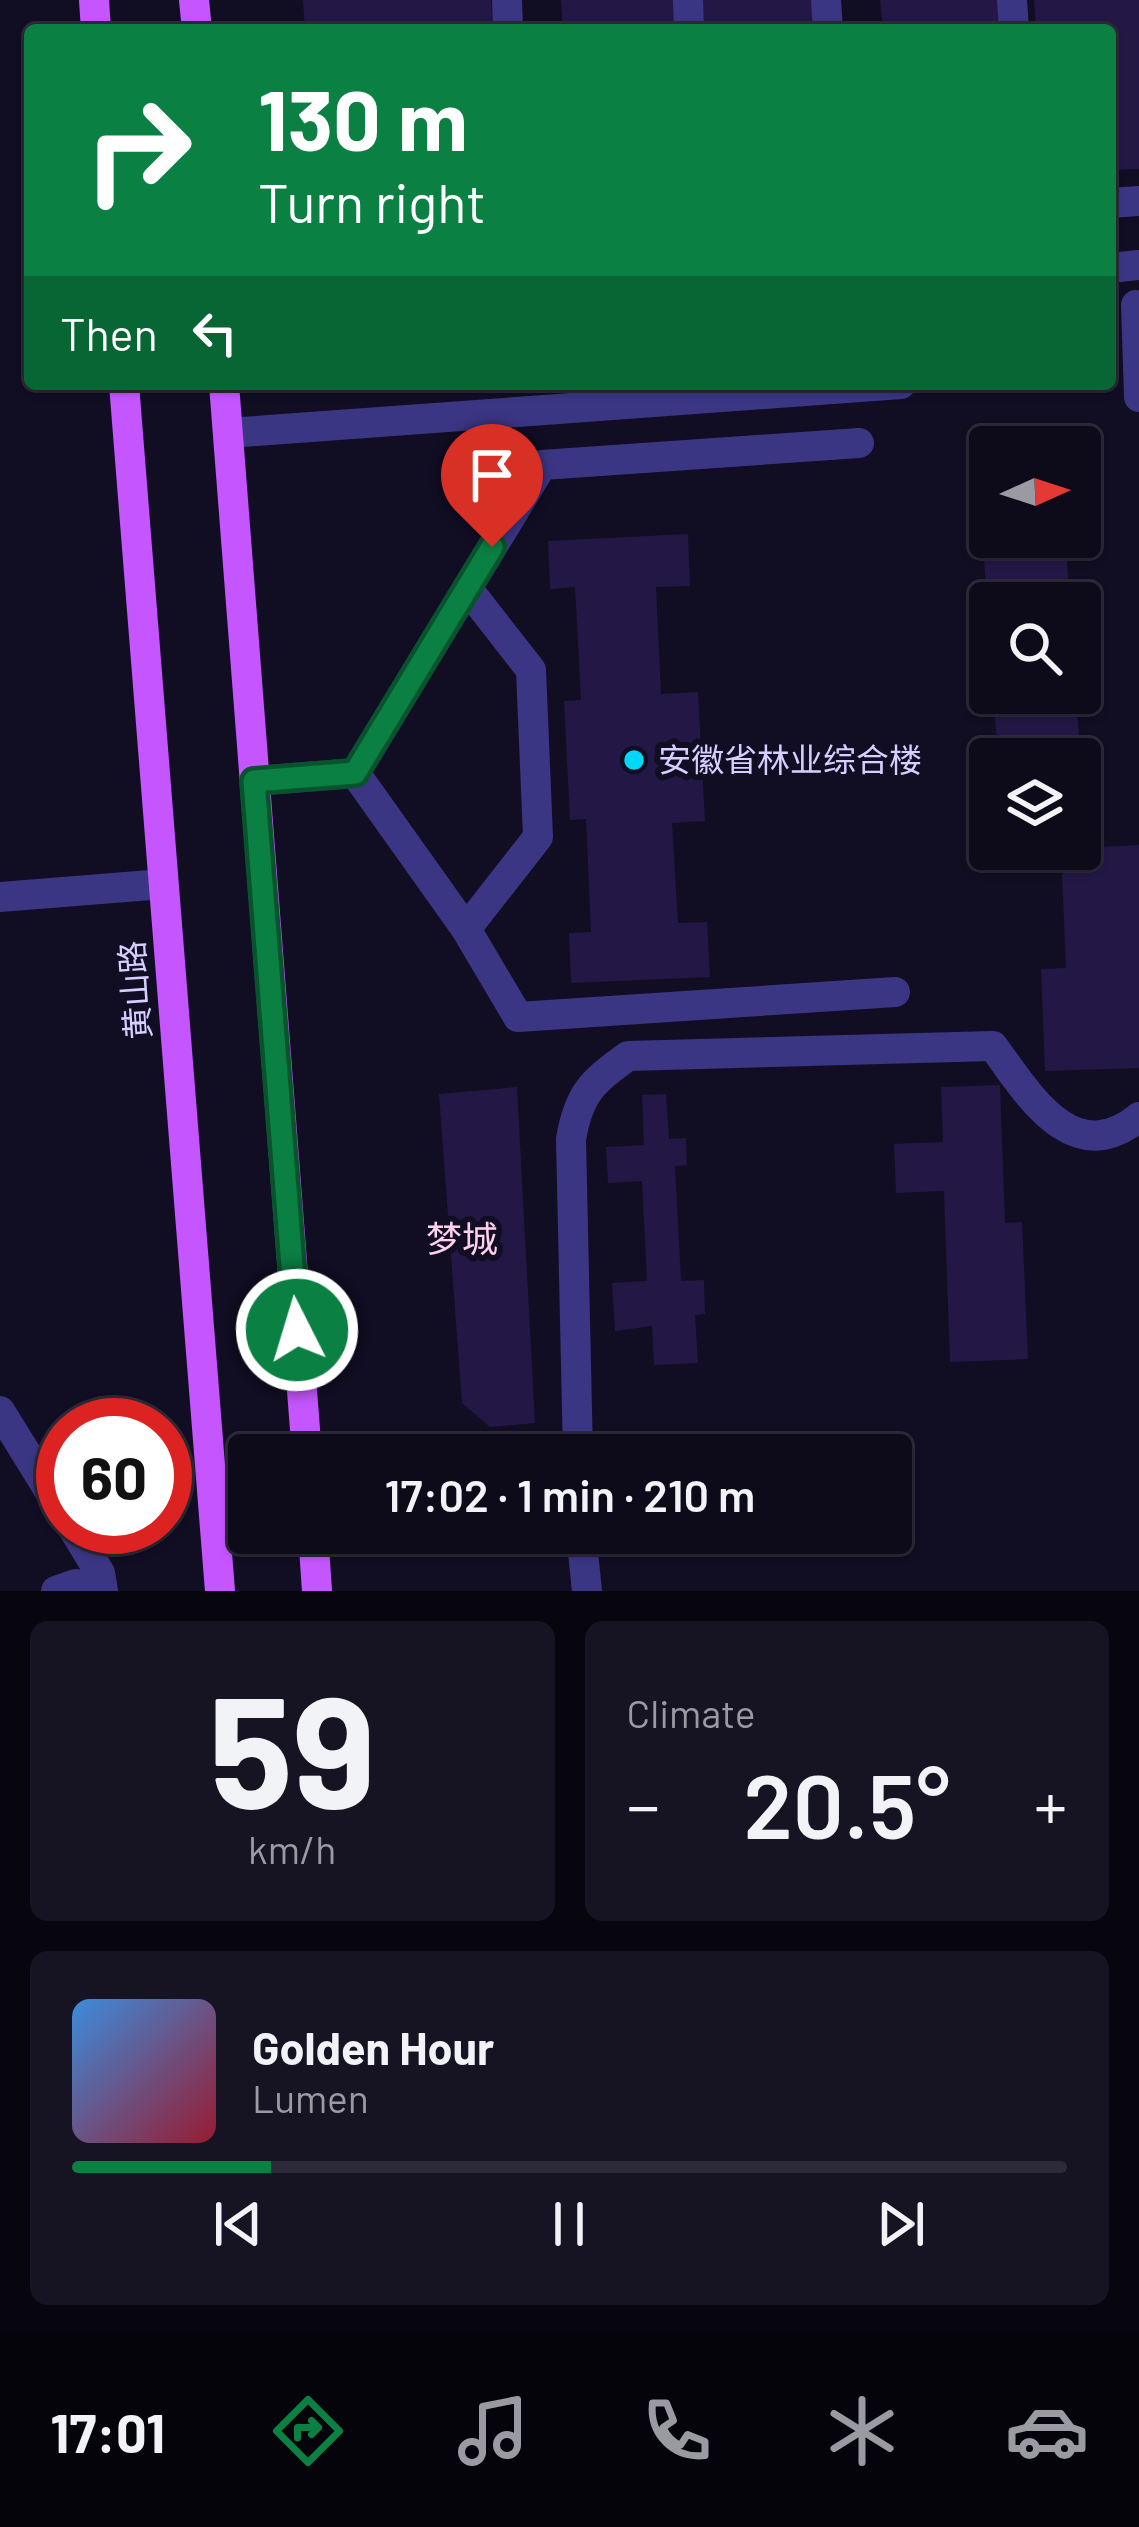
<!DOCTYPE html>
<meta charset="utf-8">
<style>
:root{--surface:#0d0a1a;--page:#161323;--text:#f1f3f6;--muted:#9a9aa2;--line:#2d2b39;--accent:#0b8043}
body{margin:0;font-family:Barlow,"Noto Sans SC",sans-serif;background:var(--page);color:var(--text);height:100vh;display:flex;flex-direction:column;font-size:45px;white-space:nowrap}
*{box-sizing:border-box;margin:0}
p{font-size:39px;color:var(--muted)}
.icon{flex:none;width:66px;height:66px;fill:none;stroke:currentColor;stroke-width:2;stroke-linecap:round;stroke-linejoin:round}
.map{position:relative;height:1591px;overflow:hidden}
.sheet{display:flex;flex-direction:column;gap:30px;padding:30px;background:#07060e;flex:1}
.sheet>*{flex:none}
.guide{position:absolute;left:24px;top:24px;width:1092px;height:366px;border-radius:12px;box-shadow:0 3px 9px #0004,0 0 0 3px var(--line);background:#0b8043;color:#fff;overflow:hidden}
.needle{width:78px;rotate:87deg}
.controls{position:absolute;left:969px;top:426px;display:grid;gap:24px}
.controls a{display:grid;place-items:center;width:132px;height:132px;border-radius:12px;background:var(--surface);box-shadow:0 3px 9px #0004,0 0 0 3px var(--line);font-size:60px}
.speed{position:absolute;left:36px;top:1398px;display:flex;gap:24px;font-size:60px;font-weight:700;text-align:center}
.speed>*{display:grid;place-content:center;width:156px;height:156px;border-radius:50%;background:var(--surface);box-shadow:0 3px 9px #0004,0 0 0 3px var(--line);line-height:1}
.speed .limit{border:18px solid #d22;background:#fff;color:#111}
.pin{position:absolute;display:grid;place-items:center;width:102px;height:102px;color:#fff;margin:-123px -51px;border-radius:50% 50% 50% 0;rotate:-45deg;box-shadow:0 0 12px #0007}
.pin .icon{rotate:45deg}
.me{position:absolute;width:132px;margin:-66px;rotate:355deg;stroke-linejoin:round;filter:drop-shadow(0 0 9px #0008)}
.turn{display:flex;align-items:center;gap:42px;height:252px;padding:0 36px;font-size:54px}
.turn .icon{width:156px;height:156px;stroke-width:2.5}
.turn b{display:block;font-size:84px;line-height:102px}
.then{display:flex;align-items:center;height:114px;padding:0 36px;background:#0003;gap:24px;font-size:45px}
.big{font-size:90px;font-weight:600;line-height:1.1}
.sheet .tile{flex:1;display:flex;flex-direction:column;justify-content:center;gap:18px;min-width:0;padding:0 42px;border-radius:18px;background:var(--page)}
.sheet .dial{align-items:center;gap:0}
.dial b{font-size:156px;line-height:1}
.song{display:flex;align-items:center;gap:36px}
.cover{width:144px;height:144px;border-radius:18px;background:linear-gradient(135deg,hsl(210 70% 55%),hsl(350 70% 35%))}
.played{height:12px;border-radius:6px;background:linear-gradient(90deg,var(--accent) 20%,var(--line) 20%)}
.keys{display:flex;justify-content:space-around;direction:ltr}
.heat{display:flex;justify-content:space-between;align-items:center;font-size:66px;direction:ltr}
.sheet .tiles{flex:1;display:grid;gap:30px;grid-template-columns:1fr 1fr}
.tile:last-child{grid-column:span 2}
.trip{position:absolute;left:228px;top:1434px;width:684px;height:120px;border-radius:12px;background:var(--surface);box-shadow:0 3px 9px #0004,0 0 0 3px var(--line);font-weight:600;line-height:120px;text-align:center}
.tabs{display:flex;height:192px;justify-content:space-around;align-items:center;background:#05040a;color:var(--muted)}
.tabs .icon{width:84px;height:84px}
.tabs .on{color:var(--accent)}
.tabs b{font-size:54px;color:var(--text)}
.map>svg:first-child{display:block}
.building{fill:#231845}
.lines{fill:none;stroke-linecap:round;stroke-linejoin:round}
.minor{stroke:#3b3684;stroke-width:30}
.major{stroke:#c556ff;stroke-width:30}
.route-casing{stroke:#07532c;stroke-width:30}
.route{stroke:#0b8043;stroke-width:21}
.poi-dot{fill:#00d8fa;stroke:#110d23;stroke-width:4.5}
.labels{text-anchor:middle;stroke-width:12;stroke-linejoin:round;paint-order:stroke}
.poi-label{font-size:33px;fill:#d6cfff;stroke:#110d23;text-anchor:start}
.street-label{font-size:33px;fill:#d6cfff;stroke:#110d23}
.neighbourhood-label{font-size:36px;fill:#ffd1ed;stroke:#110d23}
</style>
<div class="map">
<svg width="1139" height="1591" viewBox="0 0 1139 1591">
<rect width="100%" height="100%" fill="#110d23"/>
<path class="building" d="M303 0H491L493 30H305Z
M561 0H674L676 30H563Z
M695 0H814L816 30H697Z
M880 0H999L1002 30H883Z
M1034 0H1139V169L1110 170V30H1036Z
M990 456V537H1065L1070 603H987L977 457Z
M688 534 690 586 656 587 661 694 698 692 705 821 672 823 678 923 707 922 710 977 571 983 569 933 591 932 586 819 570 820 564 701 581 700 575 587 550 589 548 541Z
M993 693H1076L1079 737 997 742Z
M1139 845V1068L1045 1071 1041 969 1066 968 1061 849Z
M1000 1085 1005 1223 1022 1222 1028 1359 950 1362 944 1191 896 1193 894 1144 943 1142 941 1087Z
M517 1087 535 1423 490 1427 462 1403 439 1094Z
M666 1094 669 1139 686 1138 687 1165 675 1166 681 1281 704 1280 705 1314 695 1315 698 1363 654 1365 652 1326 615 1331 612 1283 647 1281 642 1181 608 1183 606 1147 644 1145 642 1095Z"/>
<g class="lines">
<path class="minor" d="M507 0 508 30
M688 0 689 30
M826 0 828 30
M1012 0 1014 30
M1110 203 1139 201
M1110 268 1139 265
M1136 305 1139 397
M228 433 901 384
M355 773 542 465 859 443
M254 781 355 773 466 929 518 1017 895 992
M0 897 163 884
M466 929 538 837 531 670 467 588
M0 1411 63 1513
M578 1455 571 1139C579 1093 592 1082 628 1056L993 1046C1028 1094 1073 1171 1139 1117
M72 1527 100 1573 103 1591
M581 1533 587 1591
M314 1540 432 1533
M56 1591 76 1584 84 1591"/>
<path class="major" d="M94 0 96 30
M194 0 197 30
M124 384 220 1591
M224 384 307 1455
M313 1533 317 1591"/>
</g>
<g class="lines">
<defs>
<path id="route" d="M297 1330 254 781 355 773 492 547"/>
</defs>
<use href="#route" class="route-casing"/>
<use href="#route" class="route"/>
</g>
<circle class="poi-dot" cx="634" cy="760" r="12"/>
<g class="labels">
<g class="poi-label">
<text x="658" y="772">安徽省林业综合楼</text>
</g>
<g class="street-label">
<text transform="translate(135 990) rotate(-94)" y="12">黄山路</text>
</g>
<g class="neighbourhood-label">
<text x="462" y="1252">梦城</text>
</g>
</g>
</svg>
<div class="controls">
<a><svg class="needle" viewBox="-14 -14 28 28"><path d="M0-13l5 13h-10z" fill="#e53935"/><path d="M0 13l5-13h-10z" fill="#9a9aa2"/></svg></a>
<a><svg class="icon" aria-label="search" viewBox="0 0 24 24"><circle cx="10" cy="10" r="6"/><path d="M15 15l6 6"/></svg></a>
<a><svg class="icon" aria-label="layers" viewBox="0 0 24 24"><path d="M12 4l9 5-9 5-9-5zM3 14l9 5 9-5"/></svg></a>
</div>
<div class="speed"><div class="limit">60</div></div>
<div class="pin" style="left:492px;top:547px;background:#d93025"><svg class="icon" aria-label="arrive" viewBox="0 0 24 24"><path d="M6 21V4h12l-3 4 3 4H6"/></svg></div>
<svg class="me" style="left:297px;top:1330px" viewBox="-20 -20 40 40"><circle r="17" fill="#0b8043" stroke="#fff" stroke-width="3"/><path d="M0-11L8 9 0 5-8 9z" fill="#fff"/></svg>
<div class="trip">17:02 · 1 min · 210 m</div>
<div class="guide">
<div class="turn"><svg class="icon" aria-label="right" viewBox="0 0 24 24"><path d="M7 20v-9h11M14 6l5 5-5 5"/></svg><div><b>130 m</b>Turn right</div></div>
<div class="then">Then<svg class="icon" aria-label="left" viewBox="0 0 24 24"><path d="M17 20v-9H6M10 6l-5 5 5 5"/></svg></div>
</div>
</div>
<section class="sheet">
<div class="tiles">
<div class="tile dial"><b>59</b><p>km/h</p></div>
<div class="tile"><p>Climate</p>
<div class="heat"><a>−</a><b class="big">20.5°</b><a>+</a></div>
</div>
<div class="tile">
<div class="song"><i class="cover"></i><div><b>Golden Hour</b><p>Lumen</p></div></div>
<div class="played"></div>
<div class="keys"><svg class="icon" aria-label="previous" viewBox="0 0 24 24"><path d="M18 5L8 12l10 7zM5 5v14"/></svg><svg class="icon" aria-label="pause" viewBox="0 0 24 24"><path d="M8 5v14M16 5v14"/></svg><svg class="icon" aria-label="next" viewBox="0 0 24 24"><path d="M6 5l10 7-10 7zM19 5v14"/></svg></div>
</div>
</div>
</section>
<nav class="tabs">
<b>17:01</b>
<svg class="icon on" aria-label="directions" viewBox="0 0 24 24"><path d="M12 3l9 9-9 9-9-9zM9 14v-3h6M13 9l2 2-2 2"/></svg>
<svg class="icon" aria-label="music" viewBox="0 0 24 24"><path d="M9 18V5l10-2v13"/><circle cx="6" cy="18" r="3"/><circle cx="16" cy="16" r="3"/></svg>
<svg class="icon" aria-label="phone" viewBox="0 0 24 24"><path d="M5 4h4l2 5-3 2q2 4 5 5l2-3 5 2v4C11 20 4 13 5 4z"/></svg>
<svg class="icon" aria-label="climate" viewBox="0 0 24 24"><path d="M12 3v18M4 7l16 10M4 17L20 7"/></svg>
<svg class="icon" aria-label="car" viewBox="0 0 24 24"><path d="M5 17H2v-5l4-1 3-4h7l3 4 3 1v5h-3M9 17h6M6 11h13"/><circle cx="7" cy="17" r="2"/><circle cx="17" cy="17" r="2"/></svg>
</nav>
